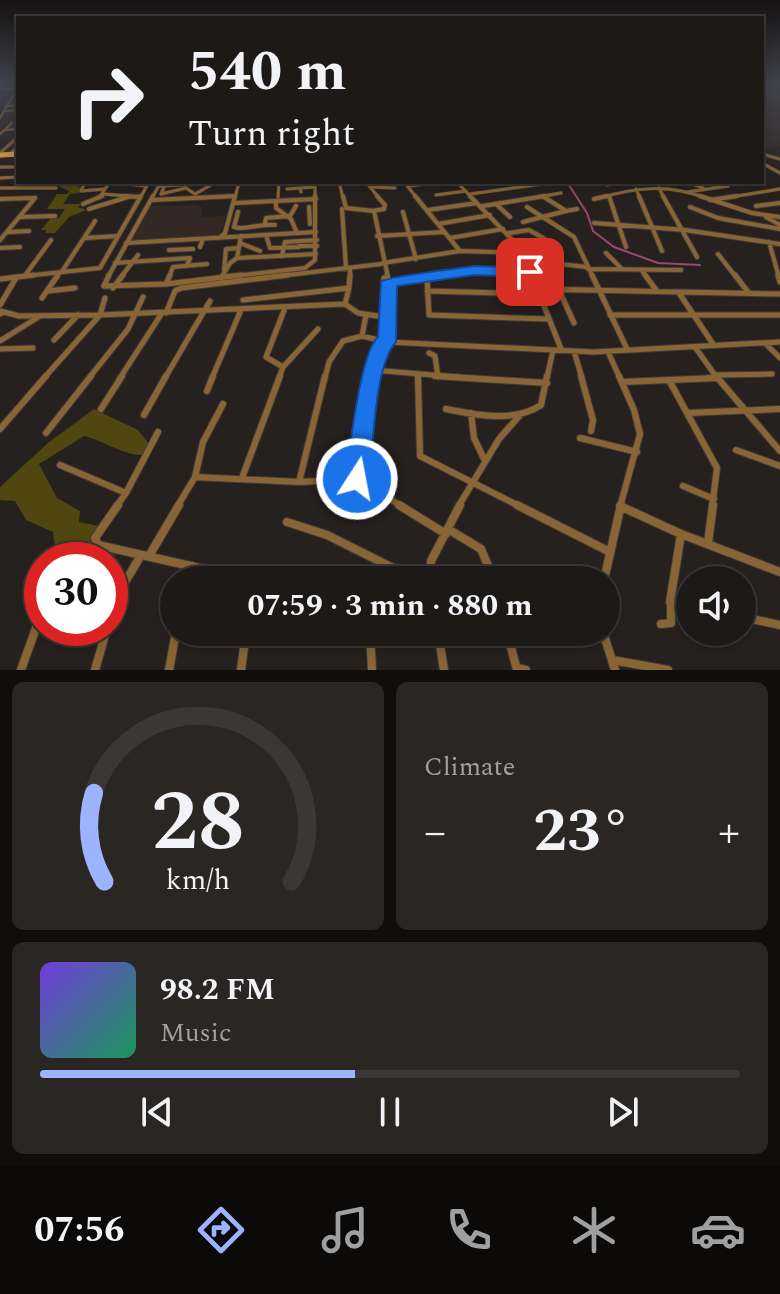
<!DOCTYPE html>
<meta charset="utf-8">
<style>
:root{--surface:#1c1917;--page:#292624;--text:#f1f3f6;--muted:#a0a0a1;--line:#3a3836;--accent:#9cb4fd}
body{margin:0;font-family:Spectral,serif;background:var(--page);color:var(--text);height:100vh;display:flex;flex-direction:column;font-size:30px;white-space:nowrap}
*{box-sizing:border-box;margin:0}
p{font-size:26px;color:var(--muted)}
.icon{flex:none;width:44px;height:44px;fill:none;stroke:currentColor;stroke-width:2;stroke-linecap:round;stroke-linejoin:round}
.map{position:relative;height:670px;overflow:hidden}
.drawer{display:flex;flex-direction:column;gap:12px;padding:12px;background:#0f0e0d;flex:1}
.drawer>*{flex:none}
.banner{position:absolute;left:16px;top:16px;width:748px;height:168px;border-radius:0px;box-shadow:0 4px 12px #0003,0 0 0 2px var(--line);background:#1c1917;color:var(--text);overflow:hidden}
.fabs{position:absolute;left:676px;top:566px;display:grid;gap:16px}
.fabs a{display:grid;place-items:center;width:80px;height:80px;border-radius:50%;background:var(--surface);box-shadow:0 4px 12px #0003,0 0 0 2px var(--line);font-size:40px}
.speed{position:absolute;left:24px;top:542px;display:flex;gap:16px;font-size:40px;font-weight:700;text-align:center}
.speed>*{display:grid;place-content:center;width:104px;height:104px;border-radius:50%;background:var(--surface);box-shadow:0 4px 12px #0003,0 0 0 2px var(--line);line-height:1}
.speed .limit{border:12px solid #d22;background:#fff;color:#111}
.pin{position:absolute;display:grid;place-items:center;width:68px;height:68px;color:#fff;margin:-34px;border-radius:16px;box-shadow:0 4px 12px #0006}
.me{position:absolute;width:88px;margin:-44px;rotate:11deg;stroke-linejoin:round;filter:drop-shadow(0 0 6px #0008)}
.turn{display:flex;align-items:center;gap:28px;height:168px;padding:0 40px;font-size:36px}
.turn .icon{width:104px;height:104px;stroke-width:2.5}
.turn b{display:block;font-size:56px;line-height:68px}
.big{font-size:60px;font-weight:700;line-height:1.1}
.drawer .widget{flex:1;display:flex;flex-direction:column;justify-content:center;gap:12px;min-width:0;padding:0 28px;border-radius:12px;background:var(--page)}
.drawer .dial{align-items:center;gap:0}
.dial svg{height:208px;overflow:visible;fill:none;stroke:var(--line);stroke-width:7;stroke-linecap:round;text-anchor:middle}
.dial text{fill:var(--text);stroke:none}
.song{display:flex;align-items:center;gap:24px}
.cover{width:96px;height:96px;border-radius:12px;background:linear-gradient(135deg,hsl(260 70% 55%),hsl(150 70% 35%))}
.played{height:8px;border-radius:4px;background:linear-gradient(90deg,var(--accent) 45%,var(--line) 45%)}
.keys{display:flex;justify-content:space-around;direction:ltr}
.heat{display:flex;justify-content:space-between;align-items:center;font-size:44px;direction:ltr}
.drawer .tiles{flex:1;display:grid;gap:12px;grid-template-columns:1fr 1fr}
.widget:last-child{grid-column:span 2}
.trip{position:absolute;left:160px;top:566px;width:460px;height:80px;border-radius:40px;background:var(--surface);box-shadow:0 4px 12px #0003,0 0 0 2px var(--line);font-weight:700;line-height:80px;text-align:center}
.tab-bar{display:flex;height:128px;justify-content:space-around;align-items:center;background:#0b0a09;color:var(--muted)}
.tab-bar .icon{width:56px;height:56px}
.tab-bar .on{color:var(--accent)}
.tab-bar b{font-size:36px;color:var(--text)}
.map>svg:first-child{display:block}
.built{fill:#332823}
.green{fill:#4f4610}
.lines{fill:none;stroke-linecap:round;stroke-linejoin:round}
.stream{stroke:#974870;stroke-width:2}
.minor-far5-casing{stroke:#403b39;stroke-width:3}
.minor-far4-casing{stroke:#403b39;stroke-width:4}
.minor-far3-casing{stroke:#403b39;stroke-width:6}
.minor-far2-casing{stroke:#403b39;stroke-width:7}
.minor-far1-casing{stroke:#403b39;stroke-width:8}
.minor-casing{stroke:#403b39;stroke-width:10}
.major-casing{stroke:#403b39;stroke-width:6}
.minor-far5{stroke:#896535;stroke-width:2}
.minor-far4{stroke:#896535;stroke-width:3}
.minor-far3{stroke:#896535;stroke-width:4}
.minor-far2{stroke:#896535;stroke-width:5}
.minor-far1{stroke:#896535;stroke-width:6}
.minor{stroke:#896535;stroke-width:8}
.major{stroke:#f2a637;stroke-width:5}
.route{fill:#1a73e8;stroke:#114b97;stroke-width:2}
</style>
<div class="map">
<svg width="780" height="670" viewBox="0 0 780 670">
<rect width="100%" height="100%" fill="#26211f"/>
<path class="built" d="M762 85H780V146L762 150Z
M198 205 202 209V217L226 216 220 236 126 241 145 206Z"/>
<path class="green" d="M59 182H71L81 188 79 193 70 194 63 204H82L78 207 86 210 69 217 55 233H46V230H41L51 218H59L65 209H47L57 194H67L69 191 59 186Z
M94 409 138 430 149 444 145 455C123 456 105 441 84 436L39 464 57 498 80 511 79 522 99 526 89 545 115 555 110 562 57 560 53 532 26 520 15 501 0 500V487L48 443Z"/>
<g class="lines">
<path class="stream" d="M567 182 587 213 593 231 614 247 658 263 700 265"/>
<defs>
<path id="minor-far5" d="M0 89H18
M8 106 18 105
M6 111 18 110
M0 118 13 95 18 94
M5 130 18 129
M0 134 12 123"/>
<path id="minor-far4" d="M0 153 18 137
M11 153 18 147
M762 154 780 159
M762 163 780 173
M0 167H18
M0 178 18 177
M85 182 81 191 105 189
M110 182 146 186
M315 182V198
M339 182 343 198
M366 182 379 198
M404 182 417 198
M457 182 472 198
M688 182 703 188
M607 185 621 182
M160 186 237 182
M408 186 443 182
M164 187 161 194 186 188 195 194 211 185
M371 187 395 188
M0 188H56
M659 188 664 198
M287 189 300 188
M636 189 640 198
M301 192 300 188 315 187
M687 192 728 186 720 182
M103 194 140 197
M470 194 556 182
M436 195 466 191
M278 197 279 182
M99 198 110 182
M140 198 149 182
M152 198 161 182
M200 198 235 196
M235 198 239 182
M533 198 561 193
M599 198C638 187 667 184 706 198
M725 198 780 189"/>
<path id="minor-far3" d="M124 196 140 197
M343 196 346 208 374 211 388 277
M415 196 460 251
M470 196 523 251 533 277
M609 196 626 247
M639 196 662 251
M663 196 697 257
M700 196 752 213 780 217
M0 199 35 198
M594 199 607 196
M152 200 235 196
M710 200 737 196
M276 201V208L291 219 297 233
M234 203 316 199
M83 204 102 196
M496 204 510 217
M483 206 545 196
M756 206 780 203
M309 207 310 224
M527 207 574 237 593 277
M690 207 718 218 780 229
M89 209 128 197
M342 209 346 268
M428 210 477 203
M372 211 384 209 385 205 377 196
M566 211 577 209
M238 212 234 227C246 231 258 223 275 225
M403 212 416 259
M21 217 55 216
M766 217 780 225
M523 222 566 211 544 197
M265 223 266 218 290 216 296 206
M594 223 685 230 780 244
M438 224 490 215
M9 232 29 231
M509 233 529 230 545 239
M266 235 270 248 299 247
M377 236 444 232
M221 237 225 233 235 196
M85 238 118 236
M450 238 503 229
M0 240 35 198
M769 242 779 277
M126 243 316 232
M240 243 260 251
M541 243 551 263 586 267
M299 246H317
M200 247 203 239
M0 248 20 247
M169 250 193 249
M606 253 621 268
M718 254 736 277
M282 256 285 242 317 240
M237 258 316 254
M115 263 190 258 187 265
M383 263 460 251 524 253
M588 269 681 270
M63 270 95 221
M224 270 226 249 239 248
M642 271 647 277
M26 274 51 240
M16 277 100 268 141 196
M56 277 60 272
M108 277 153 196
M121 277 138 255
M169 277 173 267 207 264
M222 277 230 263 237 258 241 236
M225 277 305 268 315 260V196
M271 277 381 264
M350 277V268
M436 277 474 270 530 272"/>
<path id="minor-far2" d="M109 275 104 286 166 284 170 275
M532 275 561 349
M592 275 627 349
M645 275 657 291
M735 275 748 292
M778 275 780 282
M222 278 223 275
M0 279 34 275
M427 279 429 315 549 319
M389 282 447 275
M166 284 242 275
M113 288 123 275
M538 289 780 294
M559 290 574 323
M48 291 75 288
M427 291 539 294
M679 293 713 344
M42 298 58 275
M243 300 349 288 350 275
M345 304 349 288
M0 305 16 278
M0 311 4 312 0 314
M4 312 19 316 100 315 345 304 358 313 384 317
M166 313 175 291 181 288 288 275
M366 315 362 336 387 342 594 352 780 342
M610 315H780
M54 340 78 315
M382 340 384 278
M0 341 40 316
M387 342 390 288 387 275
M766 344 780 358
M695 347 717 378
M0 349 33 348
M574 351 582 378
M608 352 620 378
M429 353 435 356 438 377
M283 367 266 357 285 308
M373 370 469 378
M418 375V378
M716 375 772 374
M44 378 100 315 105 298
M89 378 128 329 143 297
M120 378 162 313
M165 378 210 301
M212 378 241 310
M279 378 283 367 318 329
M325 378 329 362 343 341 362 336
M372 378 382 342
M547 378 553 350
M707 378H717"/>
<path id="minor-far1" d="M418 376 420 456 521 507
M435 376 547 383
M581 376 593 420 591 431
M619 376 634 410 640 434 620 507
M716 376 780 451
M622 382 669 380
M207 391 213 376
M101 409 122 376
M446 409C475 415 515 423 541 405L547 376
M471 413 474 438 485 461
M687 413 780 409
M144 415 166 376
M0 429 46 376
M46 433 91 376
M580 438 637 452
M736 450 780 466
M60 465 126 493 116 507
M195 477 299 482 357 479 403 507
M242 478 280 376
M357 479 372 376
M299 482 325 376
M683 486 714 499
M126 493 158 432
M177 507 195 477 203 442 223 404
M458 507 499 439 520 415
M712 507 717 468 669 380 717 378"/>
<path id="minor" d="M118 505 95 538 98 545 252 580
M399 505 446 534
M517 505 608 551
M620 506 681 534 780 572
M287 522 327 535 393 568 429 572
M448 529 481 549 494 580
M681 534 670 602 690 608
M708 543 713 505
M149 556 179 505
M189 580 192 566
M252 580H267
M368 580 371 575 392 569
M430 580 431 561 460 505
M604 580 621 505
M742 617 780 625
M110 619 117 596 141 555
M661 624 671 623V604
M370 632 372 670
M438 632 444 670
M507 632 517 670
M603 632 615 670
M612 660 668 670
M517 668 526 670
M21 670 36 628
M95 670 107 628
M169 670 176 632
M241 670 246 632"/>
<path id="major" d="M0 155 18 154"/>
</defs>
<use href="#minor-far5" class="minor-far5-casing"/>
<use href="#minor-far4" class="minor-far4-casing"/>
<use href="#minor-far3" class="minor-far3-casing"/>
<use href="#minor-far2" class="minor-far2-casing"/>
<use href="#minor-far1" class="minor-far1-casing"/>
<use href="#minor" class="minor-casing"/>
<use href="#major" class="major-casing"/>
<use href="#minor-far5" class="minor-far5"/>
<use href="#minor-far4" class="minor-far4"/>
<use href="#minor-far3" class="minor-far3"/>
<use href="#minor-far2" class="minor-far2"/>
<use href="#minor-far1" class="minor-far1"/>
<use href="#minor" class="minor"/>
<use href="#major" class="major"/>
</g>
<linearGradient id="sky" x2="0" y2="1"><stop stop-color="#151211"/><stop offset="0.47" stop-color="#41434d"/><stop offset="1" stop-color="#41434d" stop-opacity="0"/></linearGradient>
<rect width="780" height="179" fill="url(#sky)"/>
<path class="route" d="M474 266 530 268 538 272 530 277 474 275 397 286 396 342C374 367 374 443 369 479L366 487 357 490 348 487 345 479C350 450 360 353 378 337L381 282C387 276 458 269 474 266Z"/>
</svg>
<div class="fabs">
<a><svg class="icon" aria-label="sound" viewBox="0 0 24 24"><path d="M4 9h4l5-4v14l-5-4H4zM17 9q2 3 0 6"/></svg></a>
</div>
<div class="speed"><div class="limit">30</div></div>
<div class="pin" style="left:530px;top:272px;background:#d93025"><svg class="icon" aria-label="arrive" viewBox="0 0 24 24"><path d="M6 21V4h12l-3 4 3 4H6"/></svg></div>
<svg class="me" style="left:357px;top:479px" viewBox="-20 -20 40 40"><circle r="17" fill="#1a73e8" stroke="#fff" stroke-width="3"/><path d="M0-11L8 9 0 5-8 9z" fill="#fff"/></svg>
<div class="trip">07:59 · 3 min · 880 m</div>
<div class="banner">
<div class="turn"><svg class="icon" aria-label="right" viewBox="0 0 24 24"><path d="M7 20v-9h11M14 6l5 5-5 5"/></svg><div><b>540 m</b>Turn right</div></div>
</div>
</div>
<section class="drawer">
<div class="tiles">
<div class="widget dial"><svg viewBox="0 0 100 80">
<path d="M14 69A42 42 0 1 1 86 69"/>
<path d="M14 69A42 42 0 0 1 10 35" stroke="#9cb4fd"/>
<text x="50" y="56" font-size="32" font-weight="700">28</text>
<text x="50" y="72" font-size="11">km/h</text>
</svg></div>
<div class="widget"><p>Climate</p>
<div class="heat"><a>−</a><b class="big">23°</b><a>+</a></div>
</div>
<div class="widget">
<div class="song"><i class="cover"></i><div><b>98.2 FM</b><p>Music</p></div></div>
<div class="played"></div>
<div class="keys"><svg class="icon" aria-label="previous" viewBox="0 0 24 24"><path d="M18 5L8 12l10 7zM5 5v14"/></svg><svg class="icon" aria-label="pause" viewBox="0 0 24 24"><path d="M8 5v14M16 5v14"/></svg><svg class="icon" aria-label="next" viewBox="0 0 24 24"><path d="M6 5l10 7-10 7zM19 5v14"/></svg></div>
</div>
</div>
</section>
<nav class="tab-bar">
<b>07:56</b>
<svg class="icon on" aria-label="directions" viewBox="0 0 24 24"><path d="M12 3l9 9-9 9-9-9zM9 14v-3h6M13 9l2 2-2 2"/></svg>
<svg class="icon" aria-label="music" viewBox="0 0 24 24"><path d="M9 18V5l10-2v13"/><circle cx="6" cy="18" r="3"/><circle cx="16" cy="16" r="3"/></svg>
<svg class="icon" aria-label="phone" viewBox="0 0 24 24"><path d="M5 4h4l2 5-3 2q2 4 5 5l2-3 5 2v4C11 20 4 13 5 4z"/></svg>
<svg class="icon" aria-label="climate" viewBox="0 0 24 24"><path d="M12 3v18M4 7l16 10M4 17L20 7"/></svg>
<svg class="icon" aria-label="car" viewBox="0 0 24 24"><path d="M5 17H2v-5l4-1 3-4h7l3 4 3 1v5h-3M9 17h6M6 11h13"/><circle cx="7" cy="17" r="2"/><circle cx="17" cy="17" r="2"/></svg>
</nav>
